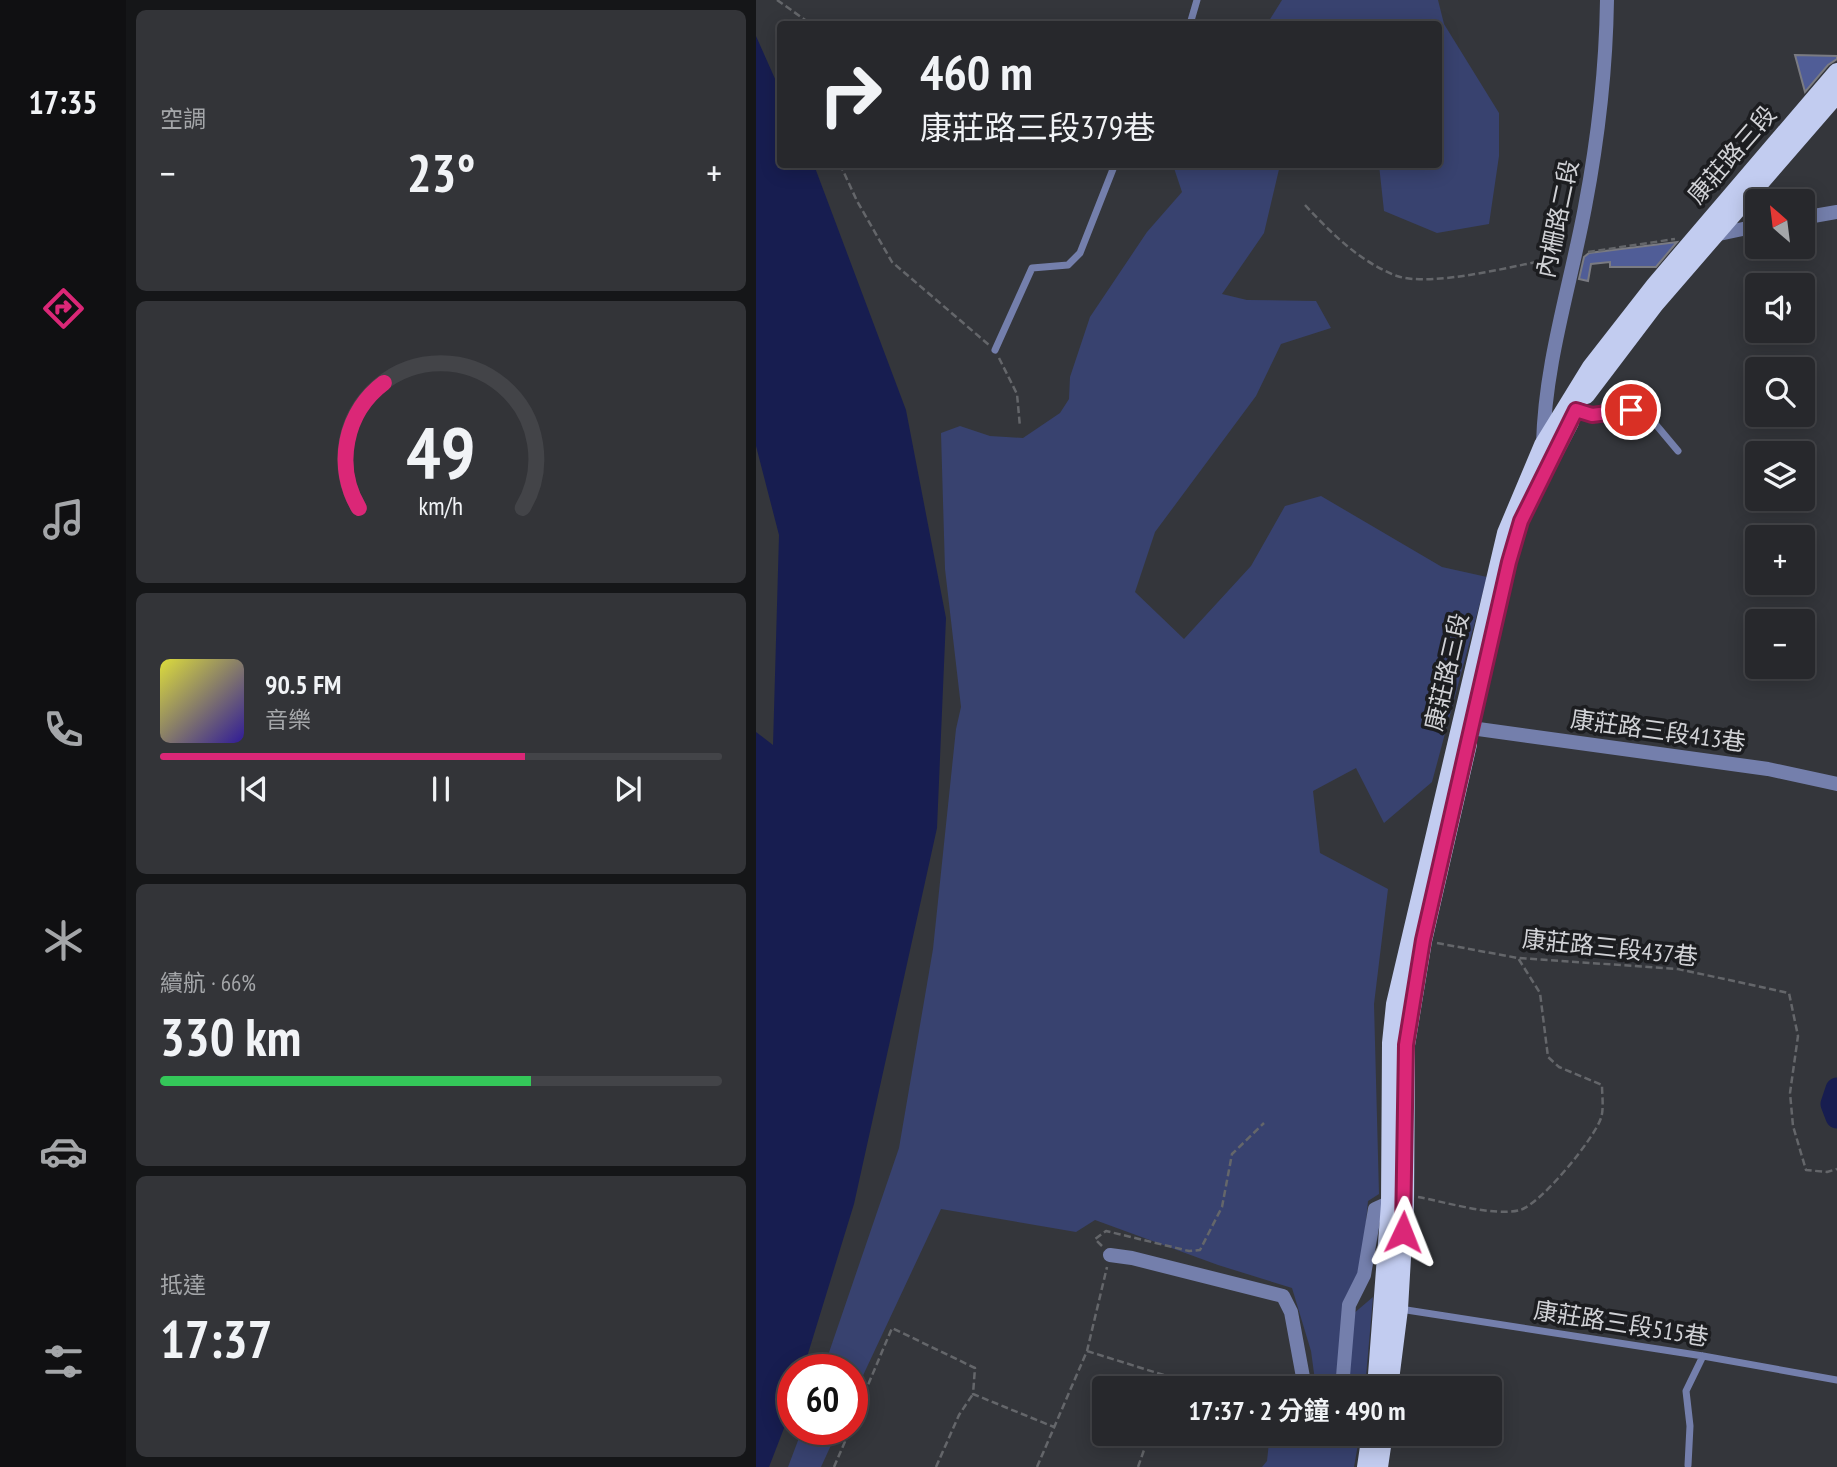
<!DOCTYPE html>
<html lang="zh-TW">
<meta charset="utf-8">
<style>
:root{--surface:#27282c;--page:#333438;--text:#f1f3f6;--muted:#a4a6a9;--line:#434448;--accent:#db2777}
body{margin:0;font-family:"PT Sans Narrow","Noto Sans TC",sans-serif;background:var(--page);color:var(--text);height:100vh;display:flex;flex-direction:column;font-size:26px;white-space:nowrap}
*{box-sizing:border-box;margin:0}
p{font-size:23px;color:var(--muted)}
.icon{flex:none;width:38px;height:38px;fill:none;stroke:currentColor;stroke-width:2;stroke-linecap:round;stroke-linejoin:round}
.map{position:relative;flex:1;overflow:hidden}
.panel{display:flex;flex-direction:column;gap:10px;padding:10px;background:#151618;width:630px}
.panel>*{flex:none}
.top-card{position:absolute;left:21px;top:21px;width:665px;height:147px;border-radius:7px;box-shadow:0 4px 18px #0003,0 0 0 2px var(--line);background:#27282c;color:var(--text);overflow:hidden}
.needle{width:46px;rotate:332deg}
.fabs{position:absolute;left:989px;top:189px;display:grid;gap:14px}
.fabs a{display:grid;place-items:center;width:70px;height:70px;border-radius:7px;background:var(--surface);box-shadow:0 4px 18px #0003,0 0 0 2px var(--line);font-size:35px}
.speed{position:absolute;left:21px;top:1354px;display:flex;gap:14px;font-size:35px;font-weight:700;text-align:center}
.speed>*{display:grid;place-content:center;width:91px;height:91px;border-radius:50%;background:var(--surface);box-shadow:0 4px 18px #0003,0 0 0 2px var(--line);line-height:1}
.speed .limit{border:10px solid #d22;background:#fff;color:#111}
.pin{position:absolute;display:grid;place-items:center;width:60px;height:60px;color:#fff;margin:-30px;border:4px solid #fff;border-radius:50%;box-shadow:0 2px 7px #0007}
.me{position:absolute;width:77px;margin:-38px;rotate:2deg;stroke-linejoin:round;filter:drop-shadow(0 0 5px #0008)}
.turn{display:flex;align-items:center;gap:24px;height:147px;padding:0 28px;font-size:32px}
.turn .icon{width:91px;height:91px;stroke-width:2.5}
.turn b{display:block;font-size:49px;line-height:60px}
.big{font-size:52px;font-weight:600;line-height:1.1}
.panel .tile{flex:1;display:flex;flex-direction:column;justify-content:center;gap:10px;min-width:0;padding:0 24px;border-radius:10px;background:var(--page)}
.panel .dial{align-items:center;gap:0}
.dial svg{height:182px;overflow:visible;fill:none;stroke:var(--line);stroke-width:7;stroke-linecap:round;text-anchor:middle}
.dial text{fill:var(--text);stroke:none}
.song{display:flex;align-items:center;gap:21px}
.cover{width:84px;height:84px;border-radius:10px;background:linear-gradient(135deg,hsl(60 70% 55%),hsl(250 70% 35%))}
.played{height:7px;border-radius:4px;background:linear-gradient(90deg,var(--accent) 65%,var(--line) 65%)}
.keys{display:flex;justify-content:space-around;direction:ltr}
.heat{display:flex;justify-content:space-between;align-items:center;font-size:38px;direction:ltr}
.charge{height:10px;border-radius:5px;background:linear-gradient(90deg,#34c759 66%,var(--line) 0)}
.trip{position:absolute;left:336px;top:1376px;width:410px;height:70px;border-radius:7px;background:var(--surface);box-shadow:0 4px 18px #0003,0 0 0 2px var(--line);font-weight:600;line-height:70px;text-align:center}
main{display:flex;flex:1;min-height:0}
.dock{display:flex;flex-direction:column;width:126px;justify-content:space-around;align-items:center;background:#101012;color:var(--muted)}
.dock .icon{width:49px;height:49px}
.dock .selected{color:var(--accent)}
.dock b{font-size:32px;color:var(--text)}
.map>svg:first-child{display:block}
.green{fill:#38426f}
.water{fill:#171d50}
.lines{fill:none;stroke-linecap:round;stroke-linejoin:round}
.river{stroke:#171d50;stroke-width:23}
.building{fill:#505d97;stroke:#7a7b82;stroke-width:2}
.path{stroke:#64666a;stroke-width:2.5;stroke-dasharray:7 3.5;stroke-linecap:butt}
.lane{stroke:#747fac;stroke-width:7}
.street{stroke:#747fac;stroke-width:14}
.primary{stroke:#c2ccf0;stroke-width:18}
.route-casing{stroke:#8e194d;stroke-width:18}
.route{stroke:#db2777;stroke-width:12}
.labels{text-anchor:middle;stroke-width:7;stroke-linejoin:round;paint-order:stroke}
.street-label{font-size:24px;fill:#d1d2d6;stroke:#1c1d20}
</style>
<main>
<nav class="dock">
<b>17:35</b>
<svg class="icon selected" aria-label="directions" viewBox="0 0 24 24"><path d="M12 3l9 9-9 9-9-9zM9 14v-3h6M13 9l2 2-2 2"/></svg>
<svg class="icon" aria-label="music" viewBox="0 0 24 24"><path d="M9 18V5l10-2v13"/><circle cx="6" cy="18" r="3"/><circle cx="16" cy="16" r="3"/></svg>
<svg class="icon" aria-label="phone" viewBox="0 0 24 24"><path d="M5 4h4l2 5-3 2q2 4 5 5l2-3 5 2v4C11 20 4 13 5 4z"/></svg>
<svg class="icon" aria-label="climate" viewBox="0 0 24 24"><path d="M12 3v18M4 7l16 10M4 17L20 7"/></svg>
<svg class="icon" aria-label="car" viewBox="0 0 24 24"><path d="M5 17H2v-5l4-1 3-4h7l3 4 3 1v5h-3M9 17h6M6 11h13"/><circle cx="7" cy="17" r="2"/><circle cx="17" cy="17" r="2"/></svg>
<svg class="icon" aria-label="filters" viewBox="0 0 24 24"><path d="M4 7h16M4 17h16"/><circle cx="9" cy="7" r="2"/><circle cx="15" cy="17" r="2"/></svg>
</nav>
<section class="panel">
<div class="tile"><p>空調</p>
<div class="heat"><a>−</a><b class="big">23°</b><a>+</a></div>
</div>
<div class="tile dial"><svg viewBox="0 0 100 80">
<path d="M14 69A42 42 0 1 1 86 69"/>
<path d="M14 69A42 42 0 0 1 25 14" stroke="#db2777"/>
<text x="50" y="56" font-size="32" font-weight="700">49</text>
<text x="50" y="72" font-size="11">km/h</text>
</svg></div>
<div class="tile">
<div class="song"><i class="cover"></i><div><b>90.5 FM</b><p>音樂</p></div></div>
<div class="played"></div>
<div class="keys"><svg class="icon" aria-label="previous" viewBox="0 0 24 24"><path d="M18 5L8 12l10 7zM5 5v14"/></svg><svg class="icon" aria-label="pause" viewBox="0 0 24 24"><path d="M8 5v14M16 5v14"/></svg><svg class="icon" aria-label="next" viewBox="0 0 24 24"><path d="M6 5l10 7-10 7zM19 5v14"/></svg></div>
</div>
<div class="tile"><p>續航 · 66%</p><b class="big">330 km</b><div class="charge"></div></div>
<div class="tile"><p>抵達</p><b class="big">17:37</b></div>
</section>
<div class="map">
<svg width="1081" height="1467" viewBox="0 0 1081 1467">
<rect width="100%" height="100%" fill="#34363b"/>
<path class="green" d="M526 0H682L688 24 743 113V156L733 224 681 233 628 211 623 165 682 164V24H511Z
M417 165H524L508 233 466 294 491 300 560 301 575 328 525 344 500 396 399 532 379 592 428 639 495 566 529 506 565 496 686 567 731 577 676 782 628 823 600 768 557 791 564 853 632 889 618 1004 623 1194 612 1201 606 1265 589 1298 579 1388H560L555 1351 536 1288 462 1265 339 1220 320 1232 185 1209 96 1399V1370H67L143 1148 177 949 200 729 205 707 189 569 185 433 204 426 234 436 267 438 304 413 313 399 314 377 334 317 391 232 426 192Z
M617 1297 609 1388H593L597 1314Z
M46 1430H82L65 1467H32Z
M514 1433H547L549 1440 569 1433H604L598 1467H506L511 1461Z"/>
<path class="water" d="M0 36 24 90V164L58 165 150 410 190 618 181 828 98 1204 47 1370H37V1405L13 1467H0V732L17 745 23 535 0 446Z"/>
<g class="lines">
<path class="river" d="M1081 1089 1076 1104 1081 1117"/>
</g>
<path class="building" d="M1039 55 1081 56V59L1072 65 1049 92Z
M921 242 900 267H854V262L835 264 832 281 823 279 828 257 833 253Z"/>
<g class="lines">
<path class="path" d="M21 0 55 24
M84 164 101 201 136 262 233 345
M549 205C575 233 604 262 641 276 677 288 765 264 805 257
M832 252 919 239
M243 358 261 394 264 427
M681 943 762 958 922 969 1033 993 1042 1036 1034 1093 1037 1126 1050 1170 1071 1172 1081 1169
M662 1197C689 1202 739 1217 764 1210 785 1204 838 1139 845 1118 848 1109 846 1095 846 1085L803 1067 792 1057 784 993 762 958
M346 1246 339 1239 350 1231 433 1251 444 1250 466 1207 476 1154 508 1123
M331 1351 414 1377 410 1388
M96 1423 136 1328 219 1368 217 1394 298 1427
M78 1467 94 1430
M180 1467 203 1415 217 1394
M281 1467 331 1351 351 1267
M382 1467 394 1433"/>
<path class="lane" d="M434 24 441 0
M239 350 276 268 312 265 324 253 359 164
M811 407 836 415 875 410 891 414 922 451
M644 1309 947 1356 1081 1380
M932 1465 934 1426 930 1391 947 1356"/>
<path class="street" d="M1046 218 1081 212
M963 234 1001 226
M787 444C789 363 814 287 829 207 842 139 850 70 851 0
M715 728 1012 769 1081 784
M354 1255 376 1258 527 1296 535 1312 549 1388
M586 1388 593 1305 608 1275 619 1209 641 1199
M558 1433V1436L563 1433"/>
<path class="primary" d="M830 395 899 304 1081 94
M785 478 814 422
M620 1388 634 1204 635 1043 639 1004 750 533 787 445 835 367 899 285 1081 72
M633 1388 643 1309 649 1206 650 1045 667 941 712 744
M610 1467 615 1433
M623 1467 628 1433"/>
</g>
<g class="lines">
<defs>
<path id="route" d="M647 1232 650 1045 667 940 753 562 765 521 820 410 836 415 875 410"/>
</defs>
<use href="#route" class="route-casing"/>
<use href="#route" class="route"/>
</g>
<g class="labels">
<g class="street-label">
<text transform="translate(976 155) rotate(-49)" y="8">康莊路三段</text>
<text transform="translate(802 219) rotate(-78)" y="8">內柵路二段</text>
<text transform="translate(691 672) rotate(-77)" y="8">康莊路三段</text>
<text transform="translate(902 731) rotate(8)" y="8">康莊路三段413巷</text>
<text transform="translate(854 948) rotate(6)" y="8">康莊路三段437巷</text>
<text transform="translate(865 1324) rotate(9)" y="8">康莊路三段515巷</text>
</g>
</g>
</svg>
<div class="fabs">
<a><svg class="needle" viewBox="-14 -14 28 28"><path d="M0-13l5 13h-10z" fill="#e53935"/><path d="M0 13l5-13h-10z" fill="#a4a6a9"/></svg></a>
<a><svg class="icon" aria-label="sound" viewBox="0 0 24 24"><path d="M4 9h4l5-4v14l-5-4H4zM17 9q2 3 0 6"/></svg></a>
<a><svg class="icon" aria-label="search" viewBox="0 0 24 24"><circle cx="10" cy="10" r="6"/><path d="M15 15l6 6"/></svg></a>
<a><svg class="icon" aria-label="layers" viewBox="0 0 24 24"><path d="M12 4l9 5-9 5-9-5zM3 14l9 5 9-5"/></svg></a>
<a>+</a>
<a>−</a>
</div>
<div class="speed"><div class="limit">60</div></div>
<div class="pin" style="left:875px;top:410px;background:#d93025"><svg class="icon" aria-label="arrive" viewBox="0 0 24 24"><path d="M6 21V4h12l-3 4 3 4H6"/></svg></div>
<svg class="me" style="left:647px;top:1232px" viewBox="-20 -20 40 40"><path d="M0-17L14 15 0 8-14 15z" fill="#db2777" stroke="#fff" stroke-width="4"/></svg>
<div class="trip">17:37 · 2 分鐘 · 490 m</div>
<div class="top-card">
<div class="turn"><svg class="icon" aria-label="right" viewBox="0 0 24 24"><path d="M7 20v-9h11M14 6l5 5-5 5"/></svg><div><b>460 m</b>康莊路三段379巷</div></div>
</div>
</div>
</main>
